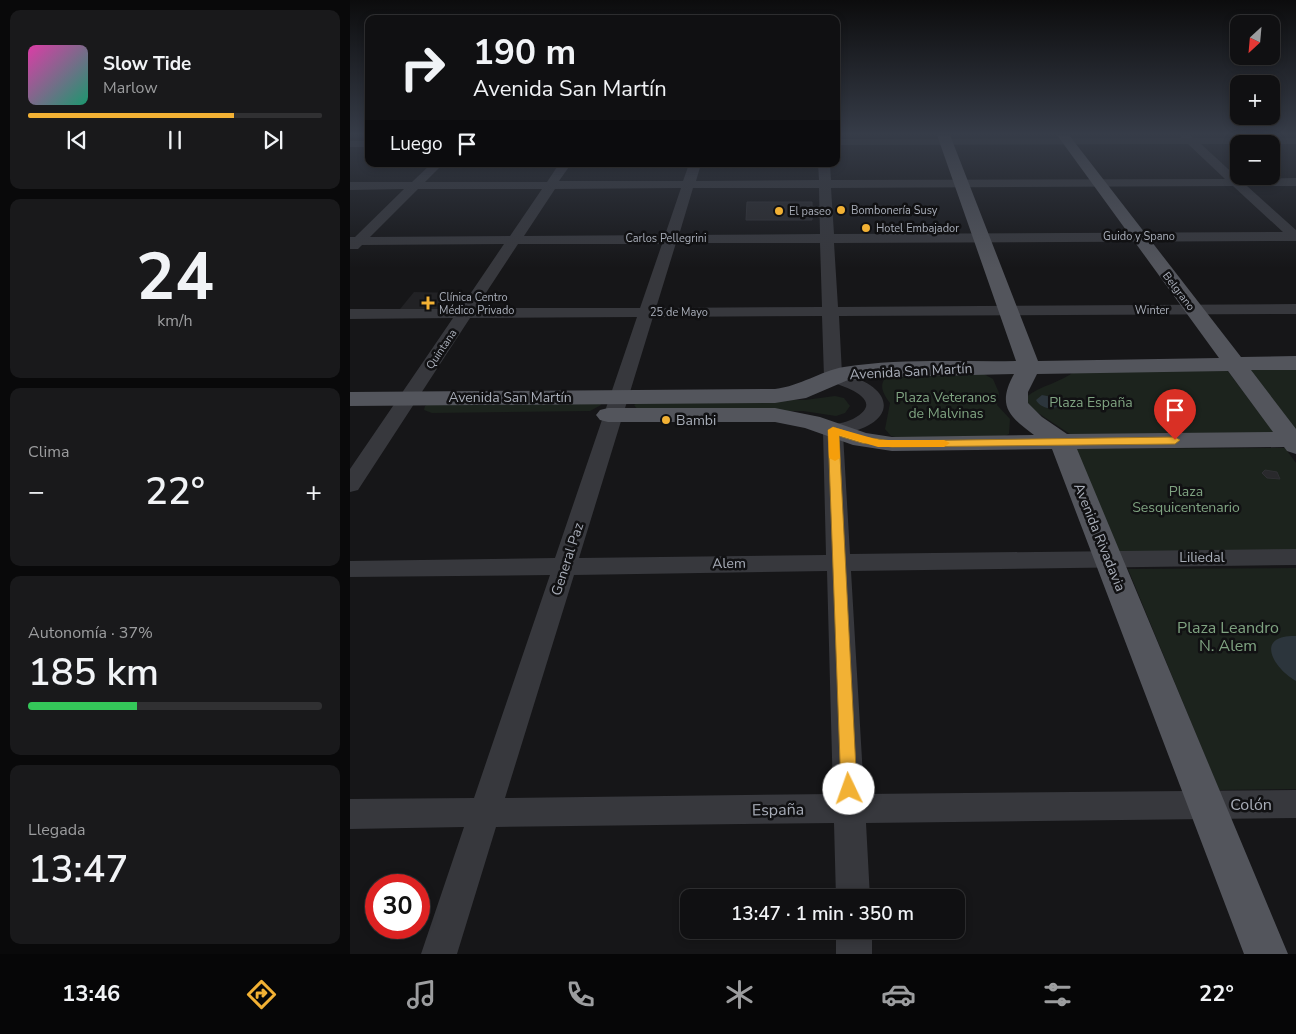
<!DOCTYPE html>
<html lang="es">
<meta charset="utf-8">
<style>
:root{--surface:#101012;--page:#19191b;--text:#f1f3f6;--muted:#9c9d9f;--line:#303032;--accent:#f2b134}
body{margin:0;font-family:"Nunito Sans",sans-serif;background:var(--page);color:var(--text);height:100vh;display:flex;flex-direction:column;font-size:19px;white-space:nowrap}
*{box-sizing:border-box;margin:0}
p{font-size:16px;color:var(--muted)}
.icon{flex:none;width:28px;height:28px;fill:none;stroke:currentColor;stroke-width:2;stroke-linecap:round;stroke-linejoin:round}
.map{position:relative;flex:1;overflow:hidden}
.details{display:flex;flex-direction:column;gap:10px;padding:10px;background:#09090a;width:350px}
.details>*{flex:none}
.top-card{position:absolute;left:15px;top:15px;width:475px;height:152px;border-radius:10px;box-shadow:0 2px 8px #0003,0 0 0 1px var(--line);background:#101012;color:var(--text);overflow:hidden}
.needle{width:32px;rotate:206deg}
.controls{position:absolute;left:880px;top:15px;display:grid;gap:10px}
.controls a{display:grid;place-items:center;width:50px;height:50px;border-radius:10px;background:var(--surface);box-shadow:0 2px 8px #0003,0 0 0 1px var(--line);font-size:25px}
.speed{position:absolute;left:15px;top:874px;display:flex;gap:10px;font-size:25px;font-weight:700;text-align:center}
.speed>*{display:grid;place-content:center;width:65px;height:65px;border-radius:50%;background:var(--surface);box-shadow:0 2px 8px #0003,0 0 0 1px var(--line);line-height:1}
.speed .limit{border:8px solid #d22;background:#fff;color:#111}
.pin{position:absolute;display:grid;place-items:center;width:42px;height:42px;color:#fff;margin:-51px -21px;border-radius:50% 50% 50% 0;rotate:-45deg;box-shadow:0 0 5px #0007}
.pin .icon{rotate:45deg}
.me{position:absolute;width:55px;margin:-28px;rotate:357deg;stroke-linejoin:round;filter:drop-shadow(0 0 4px #0008)}
.turn{display:flex;align-items:center;gap:18px;height:105px;padding:0 25px;font-size:22px}
.turn .icon{width:65px;height:65px;stroke-width:2.5}
.turn b{display:block;font-size:35px;line-height:42px}
.then{display:flex;align-items:center;height:48px;padding:0 25px;background:#0003;gap:10px;font-size:19px}
.big{font-size:38px;font-weight:600;line-height:1.1}
.details .tile{flex:1;display:flex;flex-direction:column;justify-content:center;gap:8px;min-width:0;padding:0 18px;border-radius:10px;background:var(--page)}
.details .dial{align-items:center;gap:0}
.dial b{font-size:65px;line-height:1}
.song{display:flex;align-items:center;gap:15px}
.cover{width:60px;height:60px;border-radius:8px;background:linear-gradient(135deg,hsl(320 70% 55%),hsl(160 70% 35%))}
.played{height:5px;border-radius:2px;background:linear-gradient(90deg,var(--accent) 70%,var(--line) 70%)}
.keys{display:flex;justify-content:space-around;direction:ltr}
.heat{display:flex;justify-content:space-between;align-items:center;font-size:28px;direction:ltr}
.charge{height:8px;border-radius:4px;background:linear-gradient(90deg,#34c759 37%,var(--line) 0)}
.trip{position:absolute;left:330px;top:889px;width:285px;height:50px;border-radius:10px;background:var(--surface);box-shadow:0 2px 8px #0003,0 0 0 1px var(--line);font-weight:600;line-height:50px;text-align:center}
.menu{display:flex;height:80px;justify-content:space-around;align-items:center;background:#060607;color:var(--muted)}
.menu .icon{width:35px;height:35px}
.menu .current{color:var(--accent)}
.menu b{font-size:22px;color:var(--text)}
main{display:flex;flex:1;min-height:0}
.map>svg:first-child{display:block}
.built{fill:#222225}
.green{fill:#1c231d}
.water{fill:#2c353c}
.building{fill:#29292c;stroke:#303034}
.lines{fill:none;stroke-linecap:round;stroke-linejoin:round}
.minor{fill:#37383d;fill-rule:evenodd}
.major{fill:#53555c;fill-rule:evenodd}
.route{fill:#f2b134;stroke:#9d7322}
.slow{fill:#f59e0b}
.poi-dot{fill:#f2b134;stroke:#111113;stroke-width:2}
.labels{text-anchor:middle;stroke-width:5;stroke-linejoin:round;paint-order:stroke}
.far-poi-label{font-size:11px;fill:#a8adb8;stroke:#111113;text-anchor:start}
.far-street-label{font-size:11px;fill:#a8adb8;stroke:#111113}
.street-label{font-size:14px;fill:#a8adb8;stroke:#111113}
.park-label{font-size:14px;fill:#7fa381;stroke:#111113}
.poi-label{font-size:14px;fill:#a8adb8;stroke:#111113;text-anchor:start}
.near-park-label{font-size:16px;fill:#7fa381;stroke:#111113}
.near-street-label{font-size:16px;fill:#a8adb8;stroke:#111113}
</style>
<main>
<section class="details">
<div class="tile">
<div class="song"><i class="cover"></i><div><b>Slow Tide</b><p>Marlow</p></div></div>
<div class="played"></div>
<div class="keys"><svg class="icon" aria-label="previous" viewBox="0 0 24 24"><path d="M18 5L8 12l10 7zM5 5v14"/></svg><svg class="icon" aria-label="pause" viewBox="0 0 24 24"><path d="M8 5v14M16 5v14"/></svg><svg class="icon" aria-label="next" viewBox="0 0 24 24"><path d="M6 5l10 7-10 7zM19 5v14"/></svg></div>
</div>
<div class="tile dial"><b>24</b><p>km/h</p></div>
<div class="tile"><p>Clima</p>
<div class="heat"><a>−</a><b class="big">22°</b><a>+</a></div>
</div>
<div class="tile"><p>Autonomía · 37%</p><b class="big">185 km</b><div class="charge"></div></div>
<div class="tile"><p>Llegada</p><b class="big">13:47</b></div>
</section>
<div class="map">
<svg width="946" height="954" viewBox="0 0 946 954">
<rect width="100%" height="100%" fill="#161618"/>
<path class="built" d="M64 292 111 293 93 314H46Z"/>
<path class="green" d="M898 369H946V432Z
M726 370H877L925 434 723 436 682 409 677 404 676 397C691 385 711 383 726 370Z
M630 372 643 379 649 393 647 405 660 419 659 434 653 437 553 439 541 436 535 429 540 403C534 395 528 386 536 377Z
M485 396 494 398 500 406 495 413 486 416 453 411H293L288 410 284 405 288 402 298 400H455Z
M250 402 251 405 240 411 82 413 74 410 75 406 80 403Z
M935 448 946 463V550L768 552 726 449Z
M946 568V789L869 790 778 569Z"/>
<path class="water" d="M692 395 707 398 711 404C704 411 691 409 686 400Z
M946 636V681C923 668 904 635 946 636Z"/>
<path class="building" d="M397 202H462V220H396Z
M915 470 927 472 930 479 917 478 912 473Z"/>
<g class="lines">
<path class="minor" d="M831 135H840L843 138H946V144H851L889 179 946 178V186H897L946 230V241L484 243 488 307 946 304V314L489 316 492 374C545 386 550 423 493 434L500 554 946 549V565L501 571 514 794 946 790V818L516 823 520 898H486L484 823 146 827 107 954H71L114 827 0 829V799L124 798 200 575 0 577V561L205 558 287 317 120 318 8 490 0 492V469L103 318 0 319V309H110L154 244 12 245 8 249H0V237H5L54 189 0 190V182H62L81 164H93L75 182H197L209 164H221L209 181H333L339 164H351L346 181 469 180 468 164H480L481 180 875 179 838 144 486 145V139L831 138ZM883 186 933 232 484 234 481 188ZM331 188 315 235 174 236 205 189ZM343 188H469L470 234 329 235ZM68 189H192L160 236 20 237ZM326 243H470L472 307 306 308ZM168 244H312L290 308H126ZM472 316 474 377 477 381C492 385 539 400 503 419 495 423 485 424 476 426L473 430 476 555 229 558 303 317ZM477 571 483 794 155 798 224 575Z
M0 141H19V147H0Z
M486 930H522V954H486Z"/>
<path class="major" d="M587 135H600L688 361 869 358 707 135H719L891 357 946 356V370H901L946 429V454L937 451 934 447 727 449 938 954H894L702 449 542 451 503 445 455 428 425 422H258L250 420 246 415 250 410 258 408H425L470 417 516 433 542 437 684 435C658 416 647 405 664 374L539 377 498 380 456 398 425 403 0 406V392L425 389C451 386 470 371 494 367 550 358 610 362 666 361ZM878 371 923 432 717 434 692 417 678 403V392L687 374Z"/>
</g>
<linearGradient id="sky" x2="0" y2="1"><stop stop-color="#0c0c0d"/><stop offset="0.5" stop-color="#363c48"/><stop offset="1" stop-color="#363c48" stop-opacity="0"/></linearGradient>
<rect width="946" height="268" fill="url(#sky)"/>
<path class="route" d="M483 427 513 437 542 441 825 437 830 440 825 444 542 447 512 443 489 436 507 789 505 794 499 797 493 794 491 789 478 430Z"/>
<path class="slow" d="M483 427 529 440H594L600 443 594 447H528L489 435 490 458 485 461 479 458 478 430Z"/>
<g class="poi-dot">
<circle cx="491" cy="210" r="5"/>
<circle cx="429" cy="211" r="5"/>
<circle cx="516" cy="228" r="5"/>
<path d="M75.5 295.5h5v5h5v5h-5v5h-5v-5h-5v-5h5z"/>
<circle cx="316" cy="420" r="5"/>
</g>
<g class="labels">
<g class="far-poi-label">
<text x="501" y="214">Bombonería Susy</text>
<text x="439" y="215">El paseo</text>
<text x="526" y="232">Hotel Embajador</text>
<text x="89" y="301">Clínica Centro<tspan x="89" dy="13">Médico Privado</tspan></text>
</g>
<g class="far-street-label">
<text x="789" y="240">Guido y Spano</text>
<text x="316" y="242">Carlos Pellegrini</text>
<text transform="translate(829 291) rotate(53)" y="4">Belgrano</text>
<text x="802" y="314">Winter</text>
<text x="329" y="316">25 de Mayo</text>
<text transform="translate(91 349) rotate(-56)" y="4">Quintana</text>
</g>
<g class="street-label">
<text transform="translate(561 371) rotate(-3)" y="5">Avenida San Martín</text>
<text x="160" y="402">Avenida San Martín</text>
<text transform="translate(750 537) rotate(68)" y="5">Avenida Rivadavia</text>
<text x="852" y="562">Liliedal</text>
<text transform="translate(217 559) rotate(-72)" y="5">General Paz</text>
<text transform="translate(379 563) rotate(-1)" y="5">Alem</text>
</g>
<g class="park-label">
<text x="596" y="402">Plaza Veteranos<tspan x="596" dy="16">de Malvinas</tspan></text>
<text x="741" y="407">Plaza España</text>
<text x="836" y="496">Plaza<tspan x="836" dy="16">Sesquicentenario</tspan></text>
</g>
<g class="poi-label">
<text x="326" y="425">Bambi</text>
</g>
<g class="near-park-label">
<text x="878" y="633">Plaza Leandro<tspan x="878" dy="18">N. Alem</tspan></text>
</g>
<g class="near-street-label">
<text x="901" y="810">Colón</text>
<text transform="translate(428 809) rotate(-1)" y="6">España</text>
</g>
</g>
</svg>
<div class="controls">
<a><svg class="needle" viewBox="-14 -14 28 28"><path d="M0-13l5 13h-10z" fill="#e53935"/><path d="M0 13l5-13h-10z" fill="#9c9d9f"/></svg></a>
<a>+</a>
<a>−</a>
</div>
<div class="speed"><div class="limit">30</div></div>
<div class="pin" style="left:825px;top:440px;background:#d93025"><svg class="icon" aria-label="arrive" viewBox="0 0 24 24"><path d="M6 21V4h12l-3 4 3 4H6"/></svg></div>
<svg class="me" style="left:499px;top:789px" viewBox="-20 -20 40 40"><circle r="19" fill="#fff"/><path d="M0-13L10 11 0 6-10 11z" fill="#f2b134"/></svg>
<div class="trip">13:47 · 1 min · 350 m</div>
<div class="top-card">
<div class="turn"><svg class="icon" aria-label="right" viewBox="0 0 24 24"><path d="M7 20v-9h11M14 6l5 5-5 5"/></svg><div><b>190 m</b>Avenida San Martín</div></div>
<div class="then">Luego<svg class="icon" aria-label="arrive" viewBox="0 0 24 24"><path d="M6 21V4h12l-3 4 3 4H6"/></svg></div>
</div>
</div>
</main>
<nav class="menu">
<b>13:46</b>
<svg class="icon current" aria-label="directions" viewBox="0 0 24 24"><path d="M12 3l9 9-9 9-9-9zM9 14v-3h6M13 9l2 2-2 2"/></svg>
<svg class="icon" aria-label="music" viewBox="0 0 24 24"><path d="M9 18V5l10-2v13"/><circle cx="6" cy="18" r="3"/><circle cx="16" cy="16" r="3"/></svg>
<svg class="icon" aria-label="phone" viewBox="0 0 24 24"><path d="M5 4h4l2 5-3 2q2 4 5 5l2-3 5 2v4C11 20 4 13 5 4z"/></svg>
<svg class="icon" aria-label="climate" viewBox="0 0 24 24"><path d="M12 3v18M4 7l16 10M4 17L20 7"/></svg>
<svg class="icon" aria-label="car" viewBox="0 0 24 24"><path d="M5 17H2v-5l4-1 3-4h7l3 4 3 1v5h-3M9 17h6M6 11h13"/><circle cx="7" cy="17" r="2"/><circle cx="17" cy="17" r="2"/></svg>
<svg class="icon" aria-label="filters" viewBox="0 0 24 24"><path d="M4 7h16M4 17h16"/><circle cx="9" cy="7" r="2"/><circle cx="15" cy="17" r="2"/></svg>
<b>22°</b>
</nav>
